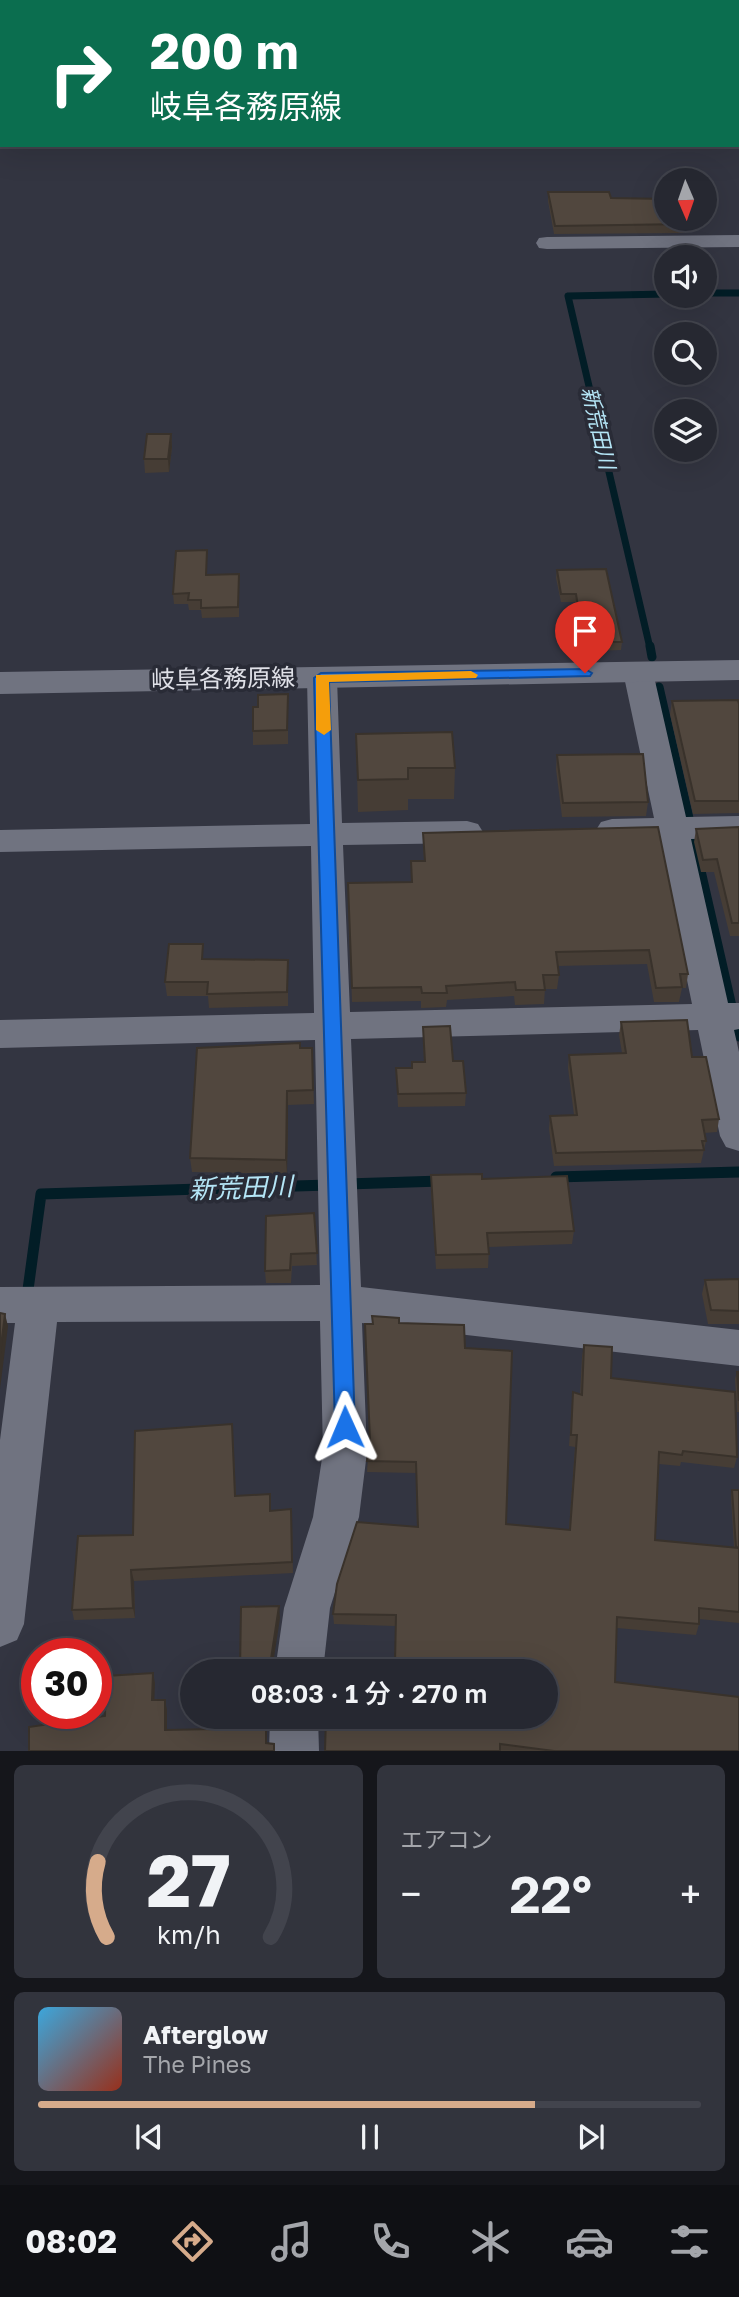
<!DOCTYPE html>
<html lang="ja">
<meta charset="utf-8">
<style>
:root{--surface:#262831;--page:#32343d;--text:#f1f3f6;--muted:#a4a6ab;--line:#42444d;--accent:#d6ab8b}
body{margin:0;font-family:"Golos Text","Noto Sans JP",sans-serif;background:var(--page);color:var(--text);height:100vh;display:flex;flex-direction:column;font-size:26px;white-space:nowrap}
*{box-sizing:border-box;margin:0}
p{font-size:23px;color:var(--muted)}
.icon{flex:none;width:38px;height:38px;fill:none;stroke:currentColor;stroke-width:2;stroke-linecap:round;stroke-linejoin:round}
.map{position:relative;height:1751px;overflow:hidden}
.sheet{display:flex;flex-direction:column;gap:14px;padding:14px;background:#15161b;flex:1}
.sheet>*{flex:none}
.hud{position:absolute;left:0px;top:0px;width:740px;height:147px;box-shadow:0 7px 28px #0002,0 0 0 2px var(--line);background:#0b6e4f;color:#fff;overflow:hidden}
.needle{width:46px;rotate:178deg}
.fabs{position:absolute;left:654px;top:168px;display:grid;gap:14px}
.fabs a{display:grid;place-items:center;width:63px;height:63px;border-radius:50%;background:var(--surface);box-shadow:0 7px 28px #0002,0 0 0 2px var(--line);font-size:35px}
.speed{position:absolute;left:21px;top:1638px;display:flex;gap:14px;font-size:35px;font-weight:700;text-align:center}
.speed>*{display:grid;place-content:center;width:91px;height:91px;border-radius:50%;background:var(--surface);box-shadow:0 7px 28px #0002,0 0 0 2px var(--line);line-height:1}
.speed .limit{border:10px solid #d22;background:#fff;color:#111}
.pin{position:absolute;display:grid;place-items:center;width:60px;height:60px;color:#fff;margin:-72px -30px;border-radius:50% 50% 50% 0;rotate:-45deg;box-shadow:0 0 7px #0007}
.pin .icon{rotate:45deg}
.me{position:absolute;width:77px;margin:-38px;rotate:359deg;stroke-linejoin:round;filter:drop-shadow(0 0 5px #0008)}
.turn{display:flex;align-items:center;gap:24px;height:147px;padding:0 35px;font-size:32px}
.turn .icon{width:91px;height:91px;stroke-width:2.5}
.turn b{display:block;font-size:49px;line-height:60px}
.big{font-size:52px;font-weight:600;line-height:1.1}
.sheet .widget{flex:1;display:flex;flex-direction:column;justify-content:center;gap:10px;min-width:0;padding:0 24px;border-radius:10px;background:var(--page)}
.sheet .dial{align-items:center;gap:0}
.dial svg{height:182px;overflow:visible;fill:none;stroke:var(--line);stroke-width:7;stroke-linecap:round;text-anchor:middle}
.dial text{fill:var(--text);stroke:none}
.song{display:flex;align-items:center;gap:21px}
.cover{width:84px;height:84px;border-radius:10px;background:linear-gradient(135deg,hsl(200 70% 55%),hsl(10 70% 35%))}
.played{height:7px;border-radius:4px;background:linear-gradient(90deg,var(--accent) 75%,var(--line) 75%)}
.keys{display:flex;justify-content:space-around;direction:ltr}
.heat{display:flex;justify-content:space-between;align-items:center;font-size:38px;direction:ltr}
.sheet .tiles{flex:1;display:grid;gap:14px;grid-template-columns:1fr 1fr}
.widget:last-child{grid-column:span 2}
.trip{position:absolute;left:180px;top:1659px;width:378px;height:70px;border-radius:35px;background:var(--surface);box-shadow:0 7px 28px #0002,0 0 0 2px var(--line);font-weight:600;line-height:70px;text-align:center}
.menu{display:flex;height:112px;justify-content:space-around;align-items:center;background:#0f1014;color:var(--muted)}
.menu .icon{width:49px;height:49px}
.menu .active{color:var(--accent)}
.menu b{font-size:32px;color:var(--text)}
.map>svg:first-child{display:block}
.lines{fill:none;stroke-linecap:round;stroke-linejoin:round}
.stream-far2{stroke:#021d26;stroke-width:7}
.stream-far1{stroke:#021d26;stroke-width:9}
.stream{stroke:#021d26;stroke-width:11}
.river{fill:#021d26;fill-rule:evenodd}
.minor{fill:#707380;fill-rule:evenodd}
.secondary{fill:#707380;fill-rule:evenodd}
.wall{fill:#463d35}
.shaded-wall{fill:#39322b}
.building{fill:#51473e;stroke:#39322b;stroke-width:2}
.route{fill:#1a73e8;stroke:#114b97;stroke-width:2}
.slow{fill:#f59e0b}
.labels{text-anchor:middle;stroke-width:7;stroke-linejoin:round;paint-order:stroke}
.far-water-label{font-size:21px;font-style:italic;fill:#b5e6f7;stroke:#292b36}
.street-label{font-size:24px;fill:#e0e1e8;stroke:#292b36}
.water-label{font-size:26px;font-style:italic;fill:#b5e6f7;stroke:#292b36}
</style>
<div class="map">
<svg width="739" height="1751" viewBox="0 0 739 1751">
<rect width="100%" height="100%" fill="#333541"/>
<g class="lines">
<path class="stream-far2" d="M705 293H739
M650 648 568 296 667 294"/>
<path class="stream-far1" d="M650 646 652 657
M659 687 739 1037"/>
<path class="stream" d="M556 1177 739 1172
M347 1184 441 1181
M27 1297 41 1194 329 1185"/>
<path class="river" d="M158 0H188L157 2Z
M0 65H2V83H0Z"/>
<path class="minor" d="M739 235V247L547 249 539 248 536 243 539 238 547 237Z
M638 663 648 666 653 672 686 817 739 816V838L691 839 728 1003H739V1029L734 1030 739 1052V1151L726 1147 720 1136 698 1030 351 1039 361 1287 739 1330V1366L362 1323 367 1452 359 1517 330 1608 323 1671H275L284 1608 313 1517 323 1452 320 1321 57 1322 24 1624 17 1640 0 1647V1440L15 1323H0V1287L320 1285 315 1040 0 1048V1020L314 1013 311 846 0 852V830L310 824 307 678 312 672 322 669 332 672 337 678 342 823 467 821 478 824 483 832 478 840 467 843 343 845 350 1012 692 1004 658 840 612 841 601 838 596 830 601 822 612 819 654 818 623 672 628 666Z
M270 1717H318L319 1751H269Z"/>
<path class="secondary" d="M739 660V680L0 694V672Z"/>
</g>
<path class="wall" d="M201 145H230V147H202Z
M548 192 611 198 685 224 684 233 554 234 548 201Z
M171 434 172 447 169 472 145 473 144 459Z
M207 550V575L239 574V617L202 618 201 610H189L188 604H174L173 594Z
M557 570 622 642 621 650 594 651 593 646H583L575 602H561L556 578Z
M288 694V744L253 745V731L258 707Z
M672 701 739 704V813L693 814 670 714Z
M356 734 455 768 454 799H408V810L358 812Z
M557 755 648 802 646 816 562 817 556 769Z
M658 827 688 974 686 988H682L679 1002H654L647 964 557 966 559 975 557 989H545L544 1004 515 1005 514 996 447 1000 446 1007 421 1008V1001L352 1002 348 897 411 882V861H424L423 833Z
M739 827V936H730L714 872H701L694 842 696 829Z
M204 959 288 960V1006L209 1008 208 996H167L165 982Z
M621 1022 692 1057 719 1119 717 1132 704 1133 706 1141 701 1163 554 1166 549 1129 550 1116 574 1115 568 1068 569 1055 622 1053 619 1035Z
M423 1027 453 1061 466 1093 465 1106 398 1107 396 1068H411L424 1062Z
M300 1048H312L314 1104 288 1105 287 1174 192 1172 190 1158Z
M431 1175 482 1179 574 1231 572 1244 489 1247 488 1268 436 1269 431 1189Z
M314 1213 317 1265 292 1266 291 1283H266L265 1271Z
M739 1279V1324H708L702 1294 705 1280Z
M399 1323 465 1348 506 1524 569 1530 575 1447 569 1446 572 1404 573 1392 580 1395 582 1357 584 1345 611 1378 737 1457 734 1468 681 1462 680 1466 659 1464 655 1540 734 1547 731 1497 732 1490H739V1623L699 1619V1624L696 1635 617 1628 615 1682 739 1751H325L395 1663V1626L334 1624 333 1614 417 1527 416 1473 367 1472 369 1443Z
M737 1372H739V1412H737L735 1379Z
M233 1435 236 1496 292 1520 293 1573 134 1581 135 1618 74 1620 72 1610 133 1535Z"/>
<path class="shaded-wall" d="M171 434 172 447 169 472 168 459Z
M287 1091 288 1105 287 1174 286 1160Z
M5 1314 8 1326 0 1389V1354Z
M131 1570 134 1581 135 1618 133 1608Z
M279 1606 280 1618 272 1671 271 1659Z
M153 1673 155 1683 154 1710 152 1700Z
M165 1700 167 1710V1740L165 1730Z"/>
<path class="building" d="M548 192H609L611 198 667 199V219H683L685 224 555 226Z
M147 434H171L168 459H144Z
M207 550 206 575 239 574 238 607 201 608V600H188L189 593 173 594 176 551Z
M606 569 622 642H594L593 638H583L576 594H561L557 570Z
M288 694 287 730 253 731V707H258V695Z
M738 700 739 704V801H695L672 701Z
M452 732 455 768H408V779L358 780 356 734Z
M643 754 648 802 563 803 557 755Z
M658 827 688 974H680L682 987 656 988 649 950 556 952 559 975H543L545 990H516L515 982 446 986 447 993H422L421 987 352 988 348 883 412 882 411 861H425L423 833Z
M739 827V923H732L717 859 703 860 696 829Z
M169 944H203L202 959 288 960 287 992 207 994 208 982H165Z
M687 1020 692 1057H706L719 1119 702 1120 706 1141H702L704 1150 556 1153 550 1116 577 1115 569 1055 626 1053 621 1022Z
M450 1026 453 1061H463L466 1093 398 1094 396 1068H412V1062H425L423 1027Z
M300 1043V1048H312L313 1090 287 1091 286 1160 190 1158 197 1048Z
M482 1174V1179L567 1176 574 1231 487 1233 489 1254 436 1255 431 1175Z
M314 1213 317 1253 291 1254 290 1270 265 1271 266 1216Z
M739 1279V1311L711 1310 705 1280Z
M0 1313 5 1314 0 1354Z
M372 1316 399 1318V1323L464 1325 465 1348 512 1351 506 1524 570 1530 577 1435H571L573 1392 582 1395 584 1345 612 1347 611 1378 735 1392 737 1457 683 1451 682 1455 659 1452 655 1540 739 1548V1612L699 1608V1624L617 1617 615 1682 739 1697V1751H554L500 1744V1751H325L326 1717H546V1671H328V1661L395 1663 396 1615 333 1614 337 1584 357 1522 418 1527 416 1462 367 1461 370 1440 365 1324H373Z
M737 1372H739V1401Z
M232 1424 235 1496 270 1494V1511L291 1509 292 1562 131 1570 133 1608 72 1610 78 1536 133 1535 135 1431Z
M732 1490H739V1548L736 1547Z
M279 1606 271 1659 274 1662H295L296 1671H240L241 1607Z
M153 1673 152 1700H165V1730L266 1728V1743L274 1744V1751H29V1727L105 1716 106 1676Z"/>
<path class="route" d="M585 669 592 673 590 676 329 682 355 1427 352 1434 345 1437 338 1434 335 1427 314 678 321 673Z"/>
<path class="slow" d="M471 671 478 675 476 678 329 682 331 730 324 735 316 730V675Z"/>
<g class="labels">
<g class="far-water-label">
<text transform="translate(598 428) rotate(77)" y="7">新荒田川</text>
</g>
<g class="street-label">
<text transform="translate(223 679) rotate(-1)" y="8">岐阜各務原線</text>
</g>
<g class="water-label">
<text transform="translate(241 1188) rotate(-2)" y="9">新荒田川</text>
</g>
</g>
</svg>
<div class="fabs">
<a><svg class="needle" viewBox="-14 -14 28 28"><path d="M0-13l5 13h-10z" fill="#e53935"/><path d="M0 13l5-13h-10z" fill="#a4a6ab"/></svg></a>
<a><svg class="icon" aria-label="sound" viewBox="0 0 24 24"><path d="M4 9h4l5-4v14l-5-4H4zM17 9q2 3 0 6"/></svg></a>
<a><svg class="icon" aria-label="search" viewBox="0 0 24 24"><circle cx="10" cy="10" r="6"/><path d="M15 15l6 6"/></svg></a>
<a><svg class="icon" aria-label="layers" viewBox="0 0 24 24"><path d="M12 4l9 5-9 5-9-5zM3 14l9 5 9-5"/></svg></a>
</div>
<div class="speed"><div class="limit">30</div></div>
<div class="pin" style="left:585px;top:673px;background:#d93025"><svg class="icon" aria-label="arrive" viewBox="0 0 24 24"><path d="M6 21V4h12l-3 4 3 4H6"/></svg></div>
<svg class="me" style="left:345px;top:1427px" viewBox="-20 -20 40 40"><path d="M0-17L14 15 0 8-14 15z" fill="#1a73e8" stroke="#fff" stroke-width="4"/></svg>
<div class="trip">08:03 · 1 分 · 270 m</div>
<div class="hud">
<div class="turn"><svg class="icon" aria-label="right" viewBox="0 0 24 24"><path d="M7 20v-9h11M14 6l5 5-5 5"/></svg><div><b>200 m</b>岐阜各務原線</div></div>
</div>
</div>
<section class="sheet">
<div class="tiles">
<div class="widget dial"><svg viewBox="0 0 100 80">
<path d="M14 69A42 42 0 1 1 86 69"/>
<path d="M14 69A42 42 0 0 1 10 36" stroke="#d6ab8b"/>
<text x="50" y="56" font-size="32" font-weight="700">27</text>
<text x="50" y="72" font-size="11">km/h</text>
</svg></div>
<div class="widget"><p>エアコン</p>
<div class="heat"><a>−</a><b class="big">22°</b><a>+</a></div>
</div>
<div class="widget">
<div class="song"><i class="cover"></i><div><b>Afterglow</b><p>The Pines</p></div></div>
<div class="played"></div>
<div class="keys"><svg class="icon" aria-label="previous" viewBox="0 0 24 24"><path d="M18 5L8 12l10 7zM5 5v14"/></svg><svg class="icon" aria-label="pause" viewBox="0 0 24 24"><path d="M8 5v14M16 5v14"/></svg><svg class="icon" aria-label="next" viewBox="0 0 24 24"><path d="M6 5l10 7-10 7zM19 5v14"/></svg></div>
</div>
</div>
</section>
<nav class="menu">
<b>08:02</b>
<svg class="icon active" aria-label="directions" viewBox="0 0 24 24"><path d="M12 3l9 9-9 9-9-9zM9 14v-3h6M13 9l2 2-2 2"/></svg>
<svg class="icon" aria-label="music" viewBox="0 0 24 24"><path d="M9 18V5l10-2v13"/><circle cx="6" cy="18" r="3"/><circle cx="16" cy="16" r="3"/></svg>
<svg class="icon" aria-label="phone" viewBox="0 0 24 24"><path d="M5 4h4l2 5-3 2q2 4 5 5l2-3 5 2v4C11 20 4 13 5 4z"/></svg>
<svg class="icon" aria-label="climate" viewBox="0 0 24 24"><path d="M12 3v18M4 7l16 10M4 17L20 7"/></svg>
<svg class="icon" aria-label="car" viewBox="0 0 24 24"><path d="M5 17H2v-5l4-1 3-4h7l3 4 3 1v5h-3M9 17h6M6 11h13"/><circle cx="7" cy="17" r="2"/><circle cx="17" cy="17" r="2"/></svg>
<svg class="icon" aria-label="filters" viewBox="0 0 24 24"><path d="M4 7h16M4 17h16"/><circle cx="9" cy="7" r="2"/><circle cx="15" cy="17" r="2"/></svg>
</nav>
